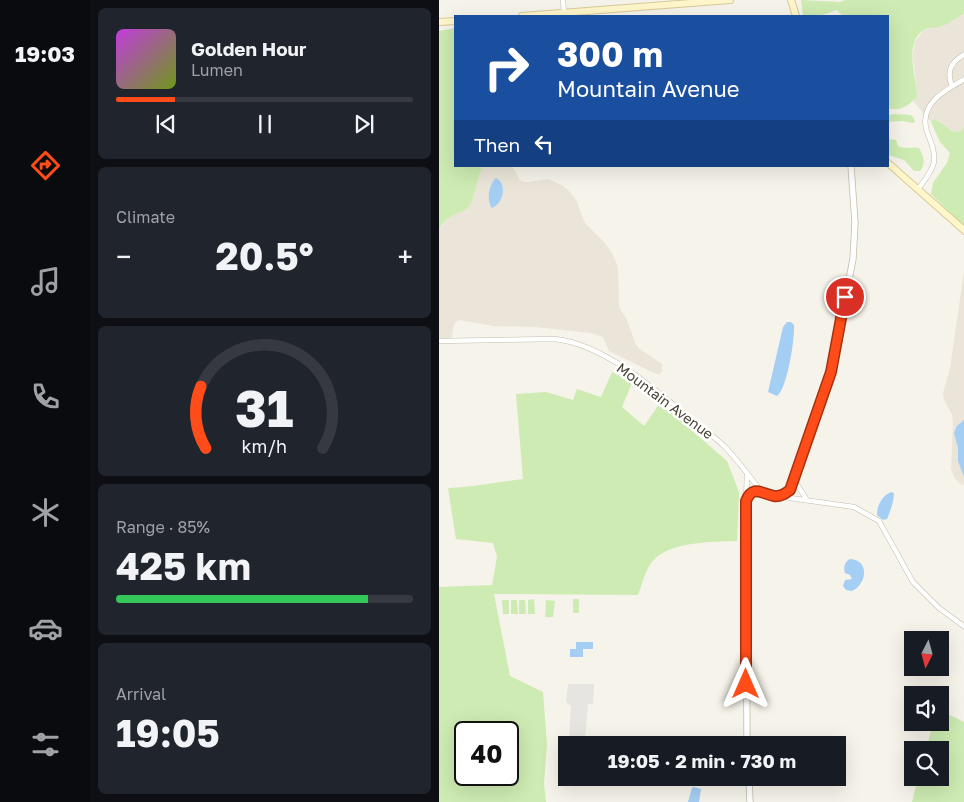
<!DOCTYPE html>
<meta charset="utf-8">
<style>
:root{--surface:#171b24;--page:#20242c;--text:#f1f3f6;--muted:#9ea1a6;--line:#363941;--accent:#ff4c18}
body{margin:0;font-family:"Golos Text",sans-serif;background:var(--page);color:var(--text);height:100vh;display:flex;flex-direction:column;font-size:19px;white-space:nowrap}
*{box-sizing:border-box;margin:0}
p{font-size:16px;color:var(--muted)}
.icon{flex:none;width:28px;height:28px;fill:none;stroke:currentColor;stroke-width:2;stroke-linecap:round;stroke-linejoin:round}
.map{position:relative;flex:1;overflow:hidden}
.sheet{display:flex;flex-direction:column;gap:8px;padding:8px;background:#0d0f14;width:349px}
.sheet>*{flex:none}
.guide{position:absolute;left:15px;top:15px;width:435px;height:152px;border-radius:0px;box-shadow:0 5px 20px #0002;background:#1a4fa0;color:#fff;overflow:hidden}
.needle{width:32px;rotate:186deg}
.buttons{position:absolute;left:465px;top:631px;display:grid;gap:10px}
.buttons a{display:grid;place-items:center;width:45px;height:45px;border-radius:0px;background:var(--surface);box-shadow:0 5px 20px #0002;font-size:25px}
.speed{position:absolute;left:15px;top:721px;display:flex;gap:10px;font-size:25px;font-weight:700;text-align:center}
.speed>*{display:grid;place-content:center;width:65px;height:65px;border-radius:50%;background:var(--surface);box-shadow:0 5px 20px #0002;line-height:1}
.speed .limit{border:2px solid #111;border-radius:8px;background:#fff;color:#111}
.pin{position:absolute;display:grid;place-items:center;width:42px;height:42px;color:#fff;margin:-21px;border:2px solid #fff;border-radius:50%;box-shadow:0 1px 5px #0007}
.me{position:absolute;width:55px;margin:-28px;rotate:0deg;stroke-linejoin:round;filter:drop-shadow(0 0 4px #0008)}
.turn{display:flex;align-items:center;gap:18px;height:105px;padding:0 20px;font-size:22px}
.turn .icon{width:65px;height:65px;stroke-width:2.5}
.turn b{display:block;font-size:35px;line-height:42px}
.then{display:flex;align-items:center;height:48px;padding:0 20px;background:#0003;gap:10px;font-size:19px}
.big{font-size:38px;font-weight:700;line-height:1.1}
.sheet .card{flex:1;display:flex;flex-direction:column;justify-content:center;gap:8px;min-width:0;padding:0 18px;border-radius:8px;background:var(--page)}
.sheet .dial{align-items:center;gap:0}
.dial svg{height:130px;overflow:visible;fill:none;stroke:var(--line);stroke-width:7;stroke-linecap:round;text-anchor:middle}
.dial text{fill:var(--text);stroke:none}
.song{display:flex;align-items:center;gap:15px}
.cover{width:60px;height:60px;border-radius:8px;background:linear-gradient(135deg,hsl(290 70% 55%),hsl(80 70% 35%))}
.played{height:5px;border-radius:2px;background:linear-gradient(90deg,var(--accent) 20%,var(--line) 20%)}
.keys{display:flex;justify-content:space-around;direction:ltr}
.heat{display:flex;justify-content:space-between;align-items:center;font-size:28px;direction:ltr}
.charge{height:8px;border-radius:4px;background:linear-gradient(90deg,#34c759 85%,var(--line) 0)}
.trip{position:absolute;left:119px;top:736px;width:288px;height:50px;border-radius:0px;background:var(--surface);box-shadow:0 5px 20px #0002;font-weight:700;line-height:50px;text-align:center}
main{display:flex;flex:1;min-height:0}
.tabs{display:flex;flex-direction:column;width:90px;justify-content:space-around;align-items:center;background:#090b0e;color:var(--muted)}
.tabs .icon{width:35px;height:35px}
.tabs .current{color:var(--accent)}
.tabs b{font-size:22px;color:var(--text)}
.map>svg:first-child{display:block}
.residential{fill:#eae5d8}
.green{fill:#cdebb2;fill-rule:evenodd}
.parking{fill:#e7e5e2}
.water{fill:#a5cef4}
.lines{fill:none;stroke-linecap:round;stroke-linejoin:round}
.minor-casing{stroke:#c2bcac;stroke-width:5.5}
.tertiary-casing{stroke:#c2bcac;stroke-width:7}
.secondary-casing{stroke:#d7cb98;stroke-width:8}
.minor{stroke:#fff;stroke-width:4.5}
.tertiary{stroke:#fff;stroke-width:5.5}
.secondary{stroke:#fff6cb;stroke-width:6}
.route-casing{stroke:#a63110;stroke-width:12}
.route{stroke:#ff4c18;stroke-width:9}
.labels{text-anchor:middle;stroke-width:5;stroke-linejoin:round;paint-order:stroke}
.street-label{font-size:14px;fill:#4a4437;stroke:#fff}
</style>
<main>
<nav class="tabs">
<b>19:03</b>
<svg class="icon current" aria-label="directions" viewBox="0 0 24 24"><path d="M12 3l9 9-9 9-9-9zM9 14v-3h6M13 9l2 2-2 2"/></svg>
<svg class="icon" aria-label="music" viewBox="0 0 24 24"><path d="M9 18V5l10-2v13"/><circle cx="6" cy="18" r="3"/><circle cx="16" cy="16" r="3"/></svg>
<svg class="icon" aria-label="phone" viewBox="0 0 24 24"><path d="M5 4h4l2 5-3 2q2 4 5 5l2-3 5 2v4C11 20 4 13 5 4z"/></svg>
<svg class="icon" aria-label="climate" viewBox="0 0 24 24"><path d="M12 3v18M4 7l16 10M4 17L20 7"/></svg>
<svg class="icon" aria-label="car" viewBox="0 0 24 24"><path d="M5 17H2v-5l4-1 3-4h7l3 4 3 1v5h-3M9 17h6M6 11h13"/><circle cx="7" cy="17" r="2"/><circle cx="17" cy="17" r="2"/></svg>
<svg class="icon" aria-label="filters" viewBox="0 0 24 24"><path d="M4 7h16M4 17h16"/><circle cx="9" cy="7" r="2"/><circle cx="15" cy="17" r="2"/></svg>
</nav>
<section class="sheet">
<div class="card">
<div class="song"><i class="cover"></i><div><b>Golden Hour</b><p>Lumen</p></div></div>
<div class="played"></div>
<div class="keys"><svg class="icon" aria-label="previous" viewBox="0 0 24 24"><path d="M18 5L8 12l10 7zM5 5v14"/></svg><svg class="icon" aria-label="pause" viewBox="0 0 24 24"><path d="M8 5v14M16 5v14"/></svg><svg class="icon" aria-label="next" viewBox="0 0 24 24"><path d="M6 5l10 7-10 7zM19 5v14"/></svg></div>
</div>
<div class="card"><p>Climate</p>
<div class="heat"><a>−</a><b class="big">20.5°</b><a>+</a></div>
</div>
<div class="card dial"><svg viewBox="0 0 100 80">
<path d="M14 69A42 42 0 1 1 86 69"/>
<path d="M14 69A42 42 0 0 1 11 31" stroke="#ff4c18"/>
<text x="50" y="56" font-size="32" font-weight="700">31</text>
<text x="50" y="72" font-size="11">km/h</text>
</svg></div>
<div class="card"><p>Range · 85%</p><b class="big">425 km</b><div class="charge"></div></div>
<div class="card"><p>Arrival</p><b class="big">19:05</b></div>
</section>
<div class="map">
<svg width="526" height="802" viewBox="0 0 526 802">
<rect width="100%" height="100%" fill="#f6f3ea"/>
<path class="residential" d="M525 13V127L520 132 513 131 496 119 492 122 474 101 478 95 474 56 476 41 485 30 513 22Z
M43 166H73L81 180 84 182H90L109 179 123 185 132 193 137 200 146 223 165 242 173 253 179 267 180 307 188 320 197 345 201 349 223 364V372L220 374 215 373 180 356 170 351 164 337 152 333 96 327 54 326 20 320 15 324 12 341H0V230L9 217 28 208 32 204Z
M525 272V485L521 484 515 477 512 469 514 422 513 415 505 400 504 393 511 368Z"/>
<path class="green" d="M362 0 401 2 406 0H525V13C517 19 509 25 499 27 495 28 491 27 487 29 463 40 478 78 478 97 470 105 461 112 449 108V16H404L398 10 380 16H364Z
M16 28V166H43L32 204C22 217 10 210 0 230V31Z
M455 114 472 115 474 117 476 122 474 123 464 121 449 122V115Z
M496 119 513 131 520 132 525 127V226L492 194 494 183 508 163 511 153 501 142 492 122Z
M449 139 457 140 459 146C467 150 474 146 480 148 485 157 487 163 481 171H475L465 160 449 155Z
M173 372 193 383 183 407 205 426 221 403 288 461 300 492 298 541C273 542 230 541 213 562 206 570 203 585 199 595L55 594 71 676 104 692 108 745 105 784 107 802H0V587L53 585 58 557 54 543 17 539 9 488C34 487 59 482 84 479L77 394 107 392 134 400 138 389 162 397ZM26 732H69V775H26Z
M95 599 96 614H89V600Z
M134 599H140V613H134Z
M63 600H70V614H64Z
M72 600H78L79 614H72Z
M80 600H86L87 614H80Z
M107 600 116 601 114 617H106Z
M501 710 525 722V802H473L479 778H501V750H487L494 723 501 722Z"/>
<path class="parking" d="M129 684H155L154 704H149L146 739H130L132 706 127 702Z"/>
<path class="water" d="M57 178C69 184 64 204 53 208 47 201 50 184 57 178Z
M348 322H352L355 325C356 338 348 390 338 396L329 392 344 327Z
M525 420V477L519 461V448L515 433 518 426Z
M452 492 455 493C455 501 451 512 448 519L444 520 438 515C438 505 443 496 452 492Z
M411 559C431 560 428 584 413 591L407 590 404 586 406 580 413 579 411 575 406 573C404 568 406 561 411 559Z
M137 642H154V649H144V657H131V649H137Z
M255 787 262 789 260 802H249L253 788Z"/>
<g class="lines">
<defs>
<path id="minor" d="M124 0 125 13
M513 86C507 71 512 62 526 54
M479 189C485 181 493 172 495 162 496 151 492 142 488 132 479 104 506 90 526 79
M0 341 116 339C164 344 216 389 253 420 264 429 278 438 288 449 300 462 311 477 322 491
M355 480 368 500
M344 495 351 498 415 507 440 521 474 582 500 608 526 627
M307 500 308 474"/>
<path id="tertiary" d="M308 745 307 501C317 480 329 501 343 495 346 494 348 492 351 490L355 480 392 372 414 259 416 223 412 166
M310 778 311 802"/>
<path id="secondary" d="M352 0 357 16
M83 16 291 0
M0 22 16 21
M449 163 526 231"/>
</defs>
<use href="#minor" class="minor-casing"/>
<use href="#tertiary" class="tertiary-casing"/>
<use href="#secondary" class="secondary-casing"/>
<use href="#minor" class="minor"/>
<use href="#tertiary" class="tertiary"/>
<use href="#secondary" class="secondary"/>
</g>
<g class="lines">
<defs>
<path id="route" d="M307 684V501C314 484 323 494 335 496 341 497 346 494 351 490L392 372 406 297"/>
</defs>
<use href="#route" class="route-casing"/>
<use href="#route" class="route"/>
</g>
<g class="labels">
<g class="street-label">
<text transform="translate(226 401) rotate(37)" y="5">Mountain Avenue</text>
</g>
</g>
</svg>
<div class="buttons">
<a><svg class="needle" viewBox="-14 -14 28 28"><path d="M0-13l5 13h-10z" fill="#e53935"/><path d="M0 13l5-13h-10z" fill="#9ea1a6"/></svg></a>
<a><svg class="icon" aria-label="sound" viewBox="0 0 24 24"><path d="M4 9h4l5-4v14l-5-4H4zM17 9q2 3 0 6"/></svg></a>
<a><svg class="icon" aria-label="search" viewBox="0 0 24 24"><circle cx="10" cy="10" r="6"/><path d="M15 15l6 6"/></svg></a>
</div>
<div class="speed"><div class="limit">40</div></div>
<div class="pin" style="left:406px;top:297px;background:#d93025"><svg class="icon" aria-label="arrive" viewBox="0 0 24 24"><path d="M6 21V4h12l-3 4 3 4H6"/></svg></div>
<svg class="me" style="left:307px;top:684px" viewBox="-20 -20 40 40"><path d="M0-17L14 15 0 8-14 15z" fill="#ff4c18" stroke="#fff" stroke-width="4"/></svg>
<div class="trip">19:05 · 2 min · 730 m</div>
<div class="guide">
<div class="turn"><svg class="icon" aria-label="right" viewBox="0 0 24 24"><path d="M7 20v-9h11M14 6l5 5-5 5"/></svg><div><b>300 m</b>Mountain Avenue</div></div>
<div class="then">Then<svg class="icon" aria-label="left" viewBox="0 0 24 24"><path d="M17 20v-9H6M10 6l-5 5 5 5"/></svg></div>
</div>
</div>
</main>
